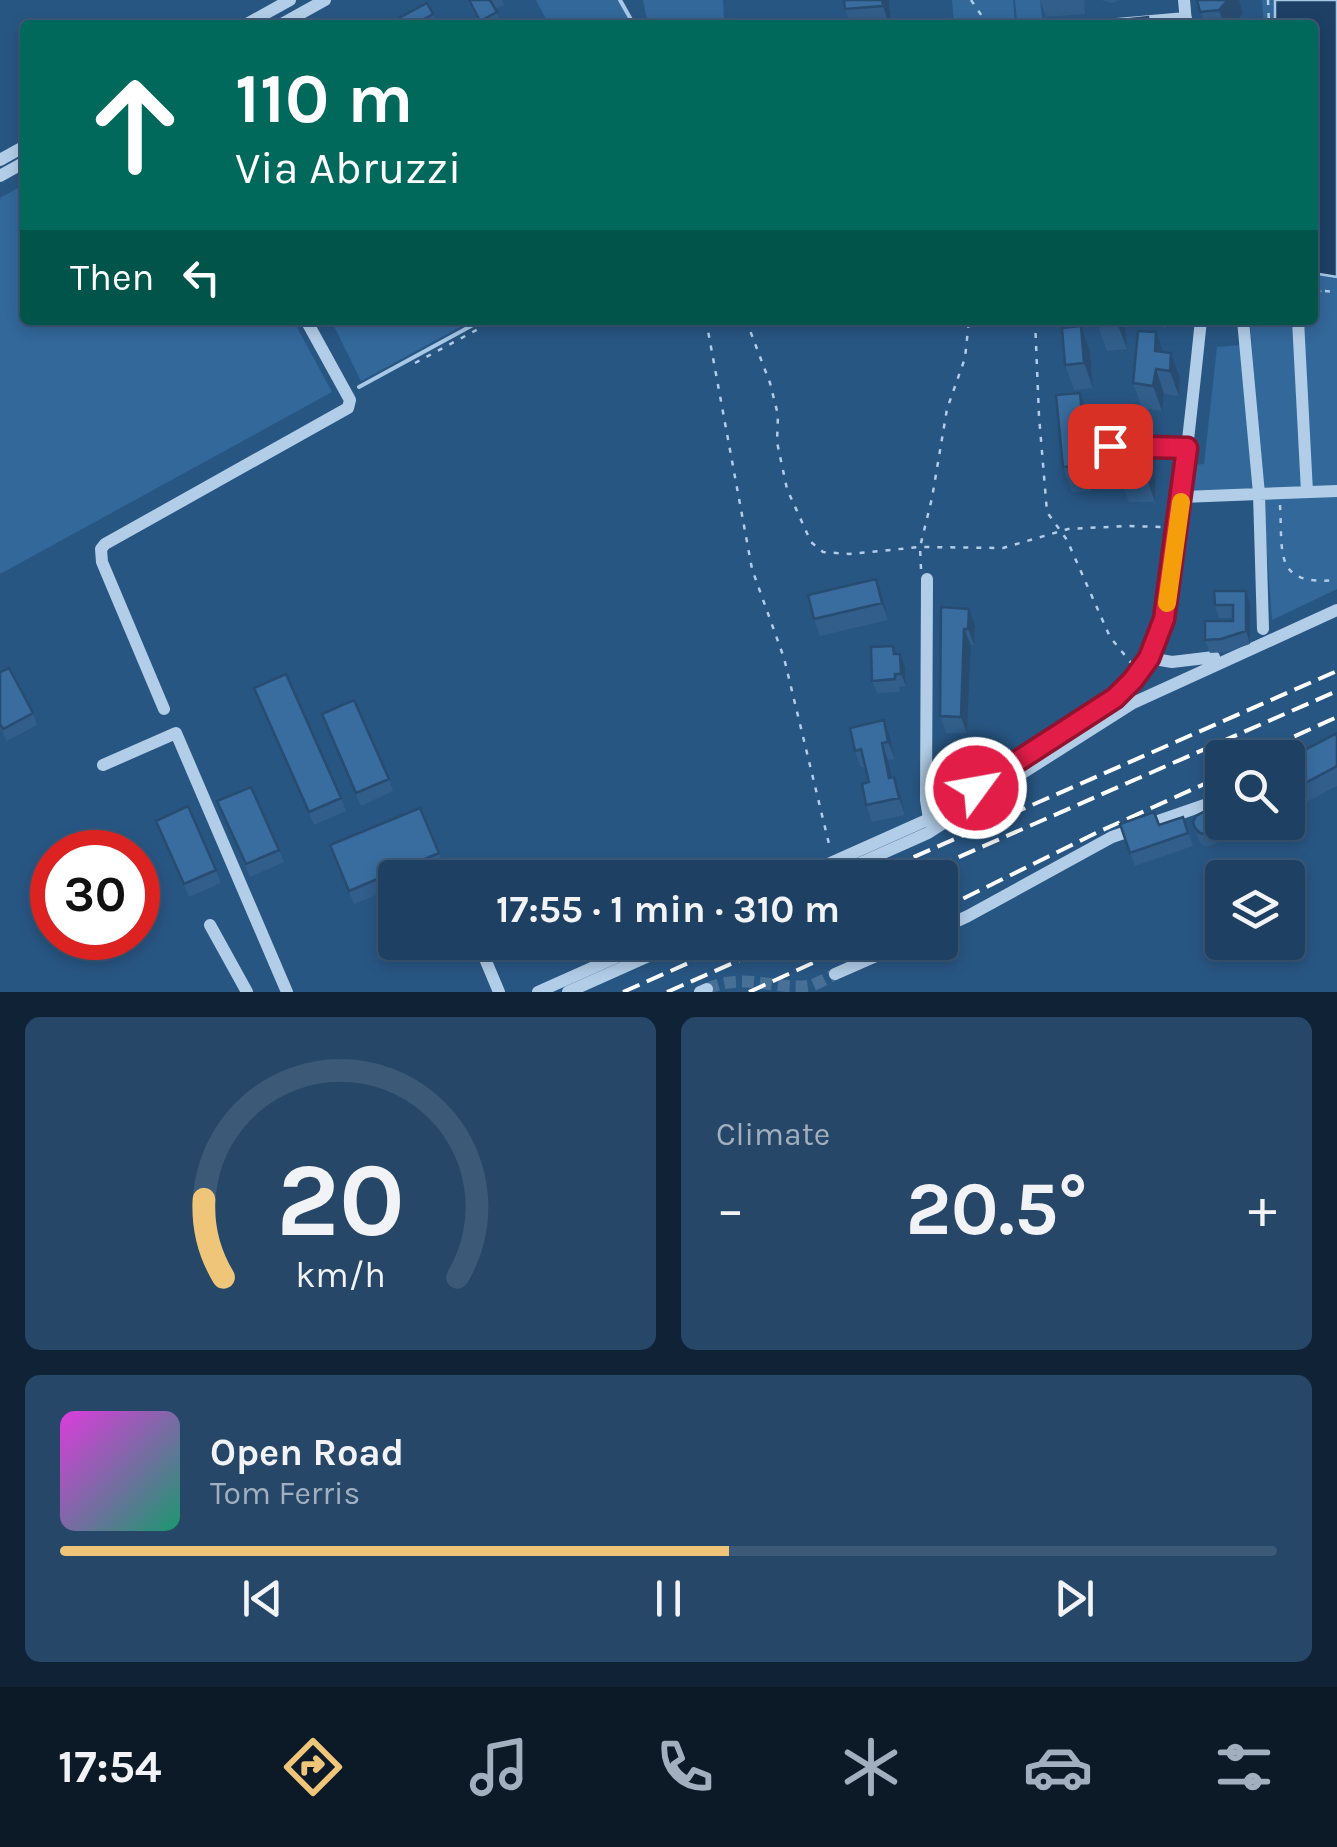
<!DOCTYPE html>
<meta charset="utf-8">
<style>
:root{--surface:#1e4062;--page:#264768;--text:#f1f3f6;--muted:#a1afbe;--line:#3c5977;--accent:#eec579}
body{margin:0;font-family:Karla,sans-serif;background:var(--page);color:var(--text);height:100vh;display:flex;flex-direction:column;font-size:38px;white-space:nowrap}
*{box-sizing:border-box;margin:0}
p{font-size:32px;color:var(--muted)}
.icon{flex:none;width:55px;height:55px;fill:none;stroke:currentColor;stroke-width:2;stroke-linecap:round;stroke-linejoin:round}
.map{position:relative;height:992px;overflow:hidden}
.details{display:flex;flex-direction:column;gap:25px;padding:25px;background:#102336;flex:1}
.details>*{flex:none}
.top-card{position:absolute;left:20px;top:20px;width:1298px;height:305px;border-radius:10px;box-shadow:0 5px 15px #0003,0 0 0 2px var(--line);background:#00695c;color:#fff;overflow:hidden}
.fabs{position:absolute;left:1205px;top:740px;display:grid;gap:20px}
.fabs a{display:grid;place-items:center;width:100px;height:100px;border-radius:10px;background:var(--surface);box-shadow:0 5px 15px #0003,0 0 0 2px var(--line);font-size:50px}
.speed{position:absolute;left:30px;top:830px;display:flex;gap:20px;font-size:50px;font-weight:700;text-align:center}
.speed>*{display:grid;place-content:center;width:130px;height:130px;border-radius:50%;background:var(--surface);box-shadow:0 5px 15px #0003,0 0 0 2px var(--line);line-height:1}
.speed .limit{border:15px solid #d22;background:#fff;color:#111}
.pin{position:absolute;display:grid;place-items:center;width:85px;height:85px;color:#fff;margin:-42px;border-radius:20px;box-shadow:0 5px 15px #0006}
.me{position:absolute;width:110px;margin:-55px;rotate:58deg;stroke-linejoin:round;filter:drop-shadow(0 0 8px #0008)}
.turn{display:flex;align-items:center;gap:35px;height:210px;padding:0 50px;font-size:45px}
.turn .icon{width:130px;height:130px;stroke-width:2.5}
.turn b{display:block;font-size:70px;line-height:85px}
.then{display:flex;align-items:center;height:95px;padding:0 50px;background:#0003;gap:20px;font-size:38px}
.big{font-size:75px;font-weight:700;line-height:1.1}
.details .widget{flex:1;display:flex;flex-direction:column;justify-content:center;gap:15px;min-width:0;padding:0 35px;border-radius:15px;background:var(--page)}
.details .dial{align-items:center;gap:0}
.dial svg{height:260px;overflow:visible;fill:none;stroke:var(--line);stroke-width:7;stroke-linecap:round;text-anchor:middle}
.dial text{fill:var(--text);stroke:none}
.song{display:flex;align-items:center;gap:30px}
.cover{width:120px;height:120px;border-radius:15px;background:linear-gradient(135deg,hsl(300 70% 55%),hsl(160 70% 35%))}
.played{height:10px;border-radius:5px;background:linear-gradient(90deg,var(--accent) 55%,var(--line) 55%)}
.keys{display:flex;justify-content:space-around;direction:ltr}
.heat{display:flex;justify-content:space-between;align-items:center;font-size:55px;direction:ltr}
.details .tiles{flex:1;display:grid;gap:25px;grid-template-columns:1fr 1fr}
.widget:last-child{grid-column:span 2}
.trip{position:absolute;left:378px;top:860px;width:580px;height:100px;border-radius:10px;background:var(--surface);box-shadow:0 5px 15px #0003,0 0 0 2px var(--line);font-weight:700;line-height:100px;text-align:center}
.menu{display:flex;height:160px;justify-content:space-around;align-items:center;background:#0c1a27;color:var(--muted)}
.menu .icon{width:70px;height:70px}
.menu .on{color:var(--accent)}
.menu b{font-size:45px;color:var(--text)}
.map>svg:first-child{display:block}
.green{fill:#33689b}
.water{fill:#1d4064;stroke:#a7c9e7;stroke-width:2.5}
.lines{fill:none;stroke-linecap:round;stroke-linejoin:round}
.stream{stroke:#a7c9e7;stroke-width:4}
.minor-tunnel{stroke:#486f96;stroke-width:12;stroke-dasharray:12 6;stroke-linecap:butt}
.path{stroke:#b2cde7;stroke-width:2.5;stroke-dasharray:5 8;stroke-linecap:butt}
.minor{stroke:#b2cde7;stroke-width:12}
.rail{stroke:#fff;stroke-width:4;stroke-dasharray:18 8;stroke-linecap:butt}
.wall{fill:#315e8a}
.shaded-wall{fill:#284c70}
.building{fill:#396da0;stroke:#284c70;stroke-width:2.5}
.route-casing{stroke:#92132f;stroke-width:25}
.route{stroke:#e11d48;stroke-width:18}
.slow{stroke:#f59e0b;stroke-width:18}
</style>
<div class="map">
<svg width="1337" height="992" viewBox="0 0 1337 992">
<rect width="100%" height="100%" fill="#285683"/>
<path class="green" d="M536 0H618L631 25H549Z
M643 0H723L724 21 788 25H651L646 15Z
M952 0H1013L1015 24 954 25Z
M1015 0H1040L1042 19 1017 21Z
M1262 0H1337V589L1272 620 1250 320H1312V25H1264Z
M25 184V320H293L332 392 0 574V198Z
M331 320H473L361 381Z
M1242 345 1252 490H1192L1193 465 1204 464 1217 347Z"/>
<path class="water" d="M1275 0H1337V277L1319 274 1313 269 1312 25H1275Z"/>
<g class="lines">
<path class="stream" d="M620 0 634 25
M359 387 482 320"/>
<path class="minor-tunnel" d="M707 989C746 971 778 992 813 985 820 982 828 978 835 974"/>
<path class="path" d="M971 0 988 25
M1268 0 1269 25
M1312 290 1337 292
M1312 301 1321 291
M706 320 752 569 784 658 830 848
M746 320 770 383 778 415 777 442 787 489 811 542 823 552 849 554 920 547 1003 548 1068 529 1128 526 1164 527
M1035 320 1039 416 1047 512 1067 540 1110 637 1132 664
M415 363 495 320
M1280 505C1283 554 1273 586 1337 580
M921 569 920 547 932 498 947 409 965 358 969 320
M1234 758 1241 754
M1220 763 1222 762"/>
<path class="minor" d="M1184 0 1186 23
M245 25 290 0
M280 25 325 0
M1105 25 1186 18
M0 160 25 146
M0 176 25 162
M1243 320 1259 494 1263 629
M1298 320 1307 492
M1110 446 1187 448
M1182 497 1337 491
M927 579 926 800 929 819
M1149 658 1172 662 1214 657
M164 709 102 562 101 549 105 544 348 408 350 400 306 320
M103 765 176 733 287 992
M797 878 929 819 1103 707C1122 693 1139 677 1150 656 1167 623 1169 587 1174 551 1185 474 1193 397 1201 320
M827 878 928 833 1133 703 1337 610
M387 895 395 914
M210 925 247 992
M940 929 968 916 1112 837 1222 799
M478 942 499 992
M835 974 908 942
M538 992 650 942
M568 992 680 942
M700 992 707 989"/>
<path class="rail" d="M1247 758 1337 717
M866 878 1337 671
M911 878 1337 691
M940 910 1096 833 1222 776
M623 992 736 942
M667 992 781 942
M749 992 859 942"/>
</g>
<path class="wall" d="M467 0H502L504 5 495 9 501 24 480 25Z
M889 0 891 25H851L845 9Z
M1040 0H1084L1085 14 1046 17Z
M1101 0H1121L1112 3Z
M1197 0H1239L1243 13 1236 22 1237 25H1205Z
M433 14 437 25H386Z
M1125 320 1127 349 1107 351 1098 326Z
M1148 320H1174L1167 329 1160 324 1156 328Z
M1081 326 1090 351 1093 388 1074 390 1065 365Z
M1171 353 1180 378 1179 396 1164 394 1162 411 1142 408 1133 383Z
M1080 393 1089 418 1094 474 1092 491 1072 492 1063 467Z
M1156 452 1155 502H1129L1120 478Z
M876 579 882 595 888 620 820 636 814 619Z
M1246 591 1250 603V644L1226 652 1210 653 1205 640 1233 621V618H1219L1215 605Z
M969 609 975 625 974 645H971L967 733H946L940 716Z
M896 654H900L905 666 906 686 899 687 900 692 877 693 872 681Z
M0 672 33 713 37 725 7 741 0 728Z
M254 688 341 798 346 811 314 825Z
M322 714 389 779 393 791 361 806Z
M1337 733V786L1298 806 1288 787V759Z
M890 737 895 759 888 760 892 777H894L900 794 905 815 872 822 866 805 869 782 865 767H861L855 751Z
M217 801 279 850 284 862 250 877Z
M1183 817 1193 846 1135 866 1120 824 1158 825Z
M156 821 216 870 221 883 189 897Z
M1222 822H1264V824L1246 834 1244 829 1210 846H1204L1199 841 1195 828Z
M439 853 444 866 417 878H395V887L354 904 335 858Z"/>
<path class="shaded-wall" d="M882 0H889L891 25H889L883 6Z
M1227 0H1239L1243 13 1236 22 1237 25H1224L1219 10Z
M1118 320H1125L1127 349 1118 325Z
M1153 320H1159L1160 324 1156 328Z
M1163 320H1174L1167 329Z
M1081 326 1090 351 1093 388 1084 363Z
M1156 332 1165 357 1155 351Z
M1171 353 1180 378 1179 396 1170 371Z
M1156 369 1164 394 1162 411 1153 386Z
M1080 393 1089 418 1094 474 1092 491 1083 466Z
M1147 428 1156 452 1155 502 1146 477Z
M876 579 882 595 888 620 882 603Z
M1246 591 1250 603V644L1246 631Z
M969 609 975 625 974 645 968 629Z
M964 629 971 645 967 733 961 717Z
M900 654 905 666 906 686 901 674Z
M884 720 890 737 895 759 888 742Z
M882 743 888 760 896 795 889 778Z
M894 777 900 794 905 815 899 798Z"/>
<path class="building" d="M469 0H490L497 12 480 21Z
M844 0H882L883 6 845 9Z
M1197 0H1228L1219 10 1200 12Z
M427 3 433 14 414 25H386Z
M1148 17 1149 25H1112L1111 21Z
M1077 21V25H1034Z
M1097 320H1118V325L1098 326Z
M1081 326 1084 363 1065 365 1062 328Z
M1138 331 1156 332 1155 351 1171 353 1170 371 1156 369 1153 386 1133 383Z
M1080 393 1085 449 1083 466 1063 467 1056 395Z
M1147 428 1146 477 1120 478 1121 429Z
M876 579 882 603 814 619 808 595Z
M1214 591H1246V631L1221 639 1205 640V621H1233V605H1215Z
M941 607 969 609 968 629H964L961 717 940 716Z
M893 646 894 654H900L901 674H895V679L872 681 871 647Z
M9 668 33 713 3 729 0 724V672Z
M286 674 341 798 309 812 254 688Z
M354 700 389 779 356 793 322 714Z
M884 720 888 742 882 743 889 778 894 777 899 798 866 805 862 784 869 782 861 749 855 751 850 728Z
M1337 733V766L1292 790 1288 782V759Z
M251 787 279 850 246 864 217 801Z
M1222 802V822H1227L1205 834 1200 833 1195 828 1193 822 1196 816Z
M188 806 216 870 184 884 156 821Z
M420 808 439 853 349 891 330 845Z
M1154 812 1159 825 1183 817 1188 833 1130 853 1120 824Z"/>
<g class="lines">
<defs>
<path id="route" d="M976 788 1115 698 1133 680 1149 658 1164 619 1187 448 1110 446"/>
</defs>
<use href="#route" class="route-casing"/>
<use href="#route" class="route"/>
<path class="slow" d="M1167 603 1181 502"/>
</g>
</svg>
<div class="fabs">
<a><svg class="icon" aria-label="search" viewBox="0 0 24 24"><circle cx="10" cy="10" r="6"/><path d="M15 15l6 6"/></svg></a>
<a><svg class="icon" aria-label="layers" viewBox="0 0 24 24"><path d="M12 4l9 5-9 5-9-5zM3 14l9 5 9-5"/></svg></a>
</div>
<div class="speed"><div class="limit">30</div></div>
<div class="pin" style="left:1110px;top:446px;background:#d93025"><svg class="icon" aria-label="arrive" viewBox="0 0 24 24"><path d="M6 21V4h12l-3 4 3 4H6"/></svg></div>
<svg class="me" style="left:976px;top:788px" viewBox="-20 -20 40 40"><circle r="17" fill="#e11d48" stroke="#fff" stroke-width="3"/><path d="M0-11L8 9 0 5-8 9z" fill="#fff"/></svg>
<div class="trip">17:55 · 1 min · 310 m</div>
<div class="top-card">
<div class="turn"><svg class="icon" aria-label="ahead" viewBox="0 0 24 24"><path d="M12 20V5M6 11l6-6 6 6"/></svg><div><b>110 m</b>Via Abruzzi</div></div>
<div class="then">Then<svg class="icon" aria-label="left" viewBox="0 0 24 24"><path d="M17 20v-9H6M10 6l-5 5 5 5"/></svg></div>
</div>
</div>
<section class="details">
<div class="tiles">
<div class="widget dial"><svg viewBox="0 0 100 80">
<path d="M14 69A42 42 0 1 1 86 69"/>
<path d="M14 69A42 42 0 0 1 8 45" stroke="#eec579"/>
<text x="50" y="56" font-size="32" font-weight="700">20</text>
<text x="50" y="72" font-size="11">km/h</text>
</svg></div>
<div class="widget"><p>Climate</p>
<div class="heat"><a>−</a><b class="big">20.5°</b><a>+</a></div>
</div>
<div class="widget">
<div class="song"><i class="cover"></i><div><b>Open Road</b><p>Tom Ferris</p></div></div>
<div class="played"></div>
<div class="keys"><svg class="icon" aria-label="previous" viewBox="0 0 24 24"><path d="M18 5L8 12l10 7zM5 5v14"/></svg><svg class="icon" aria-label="pause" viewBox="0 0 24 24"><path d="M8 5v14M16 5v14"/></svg><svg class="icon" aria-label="next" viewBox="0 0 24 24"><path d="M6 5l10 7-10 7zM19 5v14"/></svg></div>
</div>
</div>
</section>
<nav class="menu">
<b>17:54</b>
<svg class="icon on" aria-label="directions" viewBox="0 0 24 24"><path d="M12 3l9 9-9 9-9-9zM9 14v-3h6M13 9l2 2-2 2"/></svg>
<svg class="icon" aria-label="music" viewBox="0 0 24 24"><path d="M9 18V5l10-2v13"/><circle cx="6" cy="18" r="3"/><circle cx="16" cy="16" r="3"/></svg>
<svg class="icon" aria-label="phone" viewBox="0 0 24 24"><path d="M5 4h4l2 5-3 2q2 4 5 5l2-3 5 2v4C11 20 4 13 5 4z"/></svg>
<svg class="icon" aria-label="climate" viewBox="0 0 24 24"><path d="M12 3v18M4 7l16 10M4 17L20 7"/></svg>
<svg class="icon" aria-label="car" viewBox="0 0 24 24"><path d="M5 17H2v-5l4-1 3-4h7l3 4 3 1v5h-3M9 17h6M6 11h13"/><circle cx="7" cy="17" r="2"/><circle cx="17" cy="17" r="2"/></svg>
<svg class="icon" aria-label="filters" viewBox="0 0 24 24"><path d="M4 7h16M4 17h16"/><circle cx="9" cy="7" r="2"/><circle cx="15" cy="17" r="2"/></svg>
</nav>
